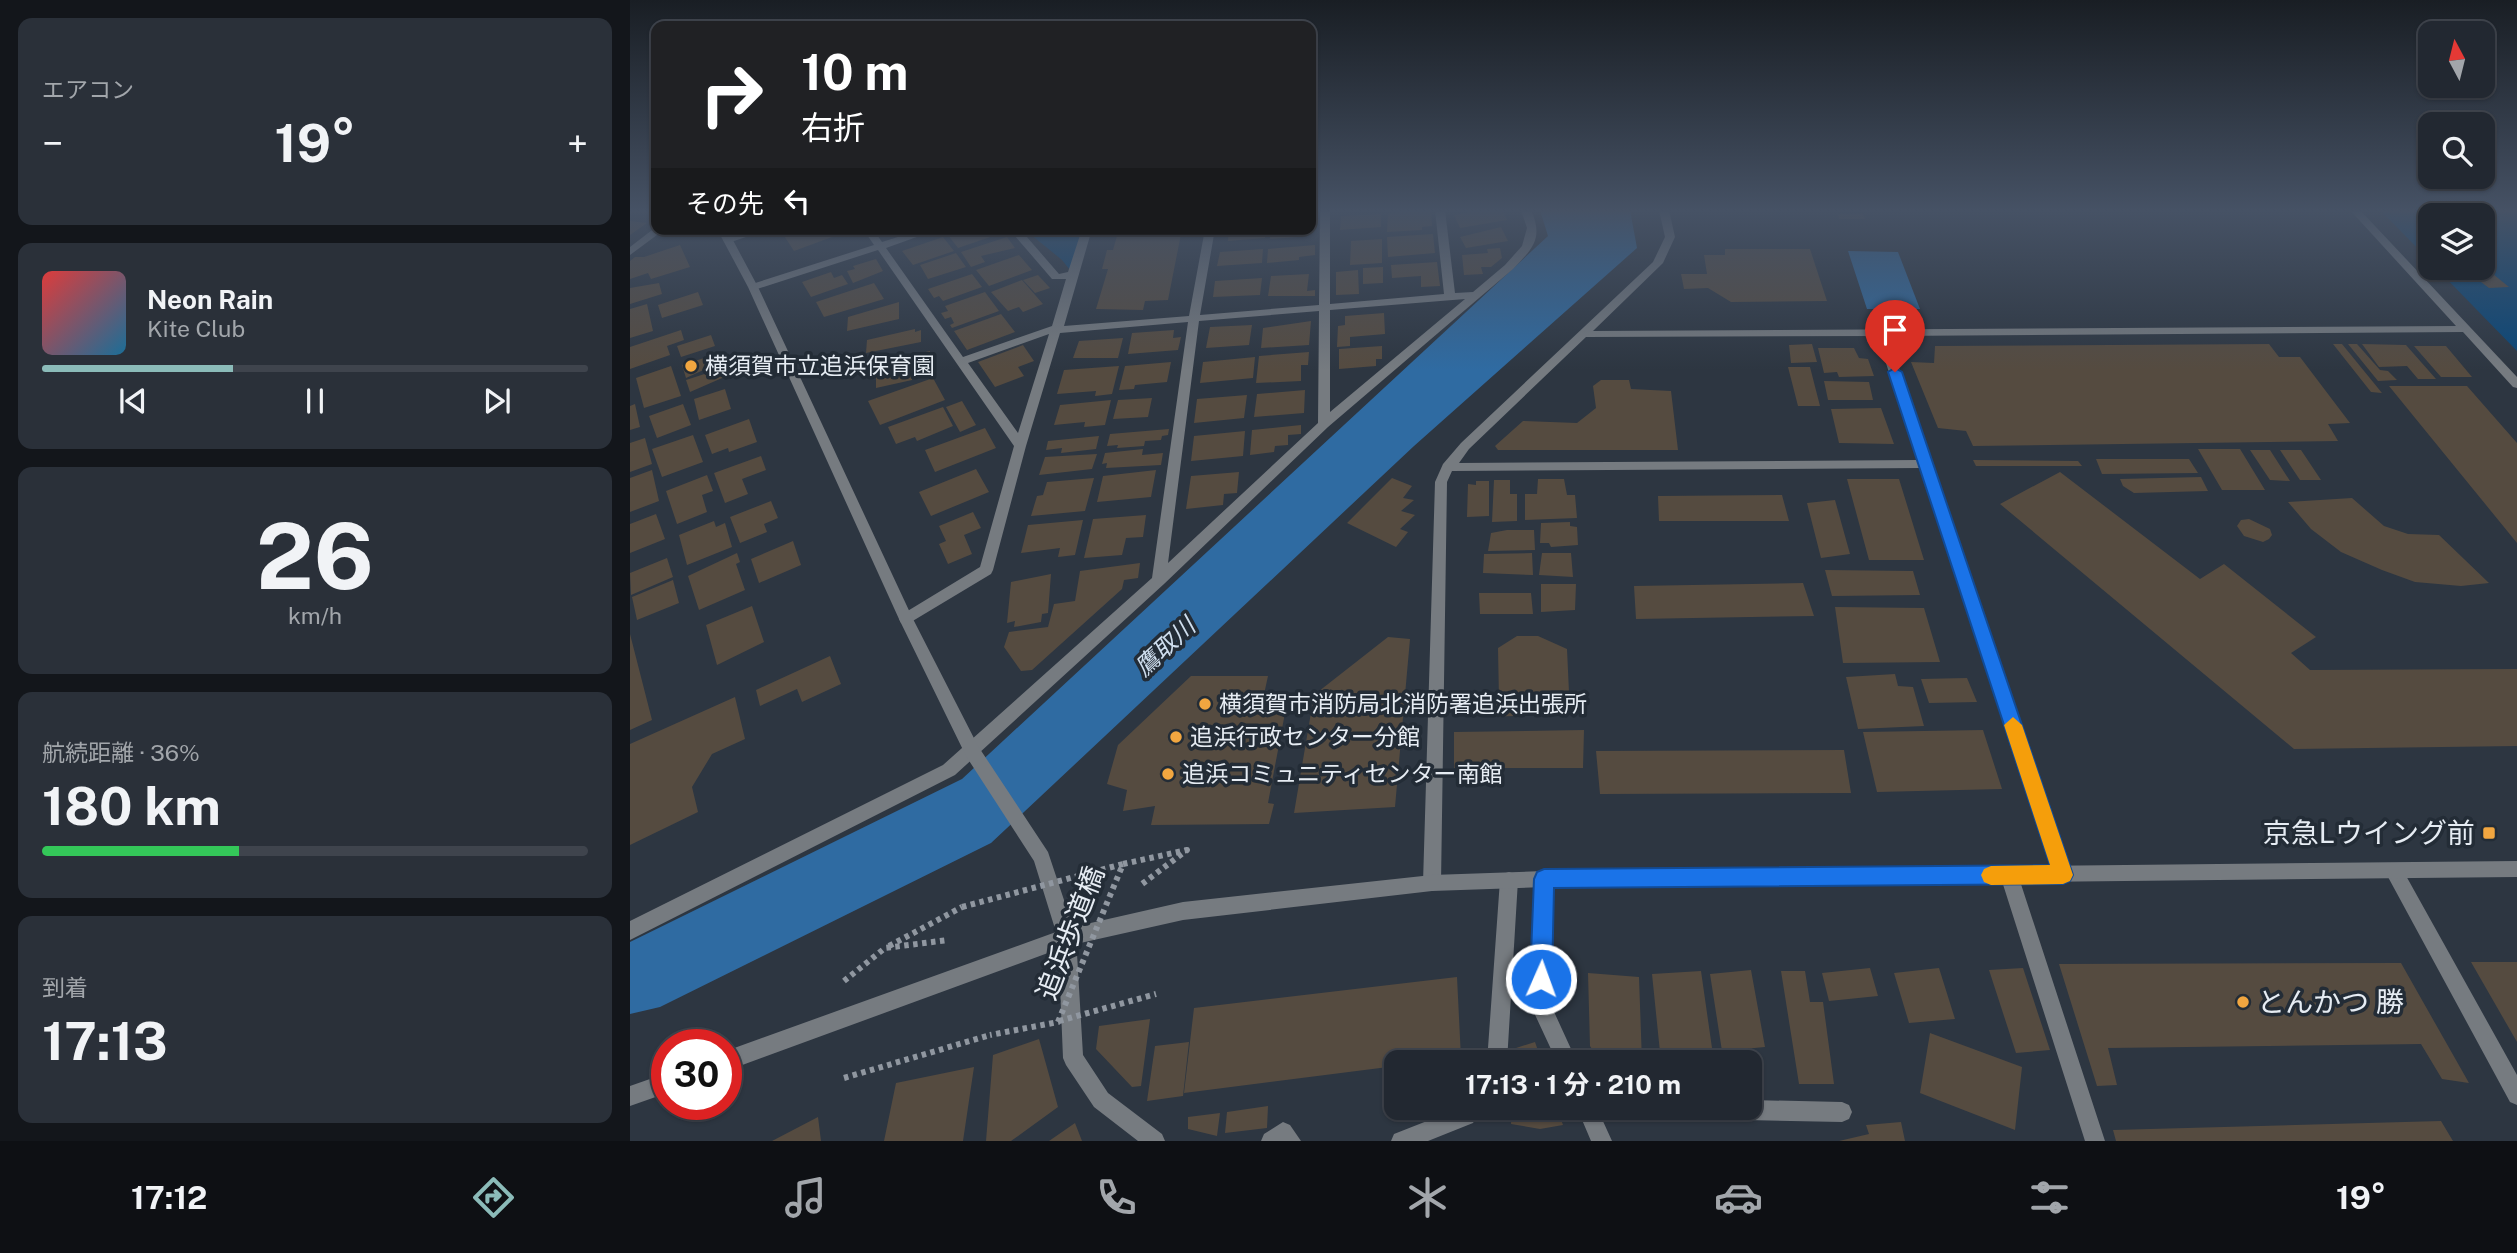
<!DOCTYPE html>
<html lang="ja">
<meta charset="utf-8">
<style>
:root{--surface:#222831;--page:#2a3039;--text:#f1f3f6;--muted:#a2a6ab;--line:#3f444d;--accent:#8bbbb9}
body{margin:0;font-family:"Public Sans","Noto Sans JP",sans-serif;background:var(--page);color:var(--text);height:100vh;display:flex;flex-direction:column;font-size:26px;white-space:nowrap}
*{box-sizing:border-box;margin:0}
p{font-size:23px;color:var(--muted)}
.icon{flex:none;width:38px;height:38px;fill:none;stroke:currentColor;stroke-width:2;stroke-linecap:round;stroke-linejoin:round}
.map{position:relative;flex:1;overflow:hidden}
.side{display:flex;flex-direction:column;gap:18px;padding:18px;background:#13161b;width:630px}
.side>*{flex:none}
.guide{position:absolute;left:21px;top:21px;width:665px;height:214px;border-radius:14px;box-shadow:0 2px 5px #0004,0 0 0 2px var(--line);background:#202124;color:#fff;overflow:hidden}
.needle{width:46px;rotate:353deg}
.controls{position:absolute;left:1788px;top:21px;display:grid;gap:14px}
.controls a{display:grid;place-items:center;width:77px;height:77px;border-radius:14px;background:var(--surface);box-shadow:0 2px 5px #0004,0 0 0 2px var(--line);font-size:35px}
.speed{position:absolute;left:21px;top:1029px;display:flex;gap:14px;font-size:35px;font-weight:700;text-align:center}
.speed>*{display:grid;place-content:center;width:91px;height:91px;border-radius:50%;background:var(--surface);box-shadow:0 2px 5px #0004,0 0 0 2px var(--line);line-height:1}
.speed .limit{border:10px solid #d22;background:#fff;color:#111}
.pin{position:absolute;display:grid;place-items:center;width:60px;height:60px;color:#fff;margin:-72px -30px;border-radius:50% 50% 50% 0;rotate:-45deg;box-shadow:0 0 7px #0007}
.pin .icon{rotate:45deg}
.me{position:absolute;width:77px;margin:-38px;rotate:2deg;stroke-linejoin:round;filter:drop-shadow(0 0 5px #0008)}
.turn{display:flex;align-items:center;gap:24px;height:147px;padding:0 35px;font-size:32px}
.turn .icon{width:91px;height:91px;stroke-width:2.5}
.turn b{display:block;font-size:49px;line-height:60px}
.then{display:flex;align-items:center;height:66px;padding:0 35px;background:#0003;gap:14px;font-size:26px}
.big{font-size:52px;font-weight:700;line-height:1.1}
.side .widget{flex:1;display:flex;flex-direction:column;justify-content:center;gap:10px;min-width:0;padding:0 24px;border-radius:14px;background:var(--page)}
.side .dial{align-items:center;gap:0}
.dial b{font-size:91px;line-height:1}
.song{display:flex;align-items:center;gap:21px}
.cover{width:84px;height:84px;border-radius:10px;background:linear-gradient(135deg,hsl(0 70% 55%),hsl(200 70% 35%))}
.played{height:7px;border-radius:4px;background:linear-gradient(90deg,var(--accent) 35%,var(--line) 35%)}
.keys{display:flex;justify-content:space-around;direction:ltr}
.heat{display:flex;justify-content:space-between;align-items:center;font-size:38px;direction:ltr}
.charge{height:10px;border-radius:5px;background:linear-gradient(90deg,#34c759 36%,var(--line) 0)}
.trip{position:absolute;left:754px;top:1050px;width:378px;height:70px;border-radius:14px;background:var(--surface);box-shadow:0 2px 5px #0004,0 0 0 2px var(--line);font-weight:700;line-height:70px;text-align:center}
.dock{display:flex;height:112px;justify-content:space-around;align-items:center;background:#0e1014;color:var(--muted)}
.dock .icon{width:49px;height:49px}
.dock .selected{color:var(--accent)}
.dock b{font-size:32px;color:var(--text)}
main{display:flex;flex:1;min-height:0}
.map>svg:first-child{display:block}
.green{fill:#094779}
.water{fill:#2f6ba2}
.building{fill:#554b40}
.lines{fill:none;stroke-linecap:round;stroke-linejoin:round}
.path{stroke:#9097a0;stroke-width:6;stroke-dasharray:4.5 4.5;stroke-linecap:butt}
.minor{fill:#767b80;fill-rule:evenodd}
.tertiary{fill:#767b80;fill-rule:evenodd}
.path-bridge{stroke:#9097a0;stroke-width:6;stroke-dasharray:4.5 4.5;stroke-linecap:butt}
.route{fill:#1a73e8;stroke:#114b97;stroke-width:2}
.slow{fill:#f59e0b}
.poi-dot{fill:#f1a640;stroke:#232c36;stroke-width:2.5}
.labels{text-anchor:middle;stroke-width:7;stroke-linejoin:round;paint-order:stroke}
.poi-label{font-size:23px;fill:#e6ecf3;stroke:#232c36;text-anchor:start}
.water-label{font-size:24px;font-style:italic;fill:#cfdeee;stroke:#232c36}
.near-poi-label{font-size:28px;fill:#e6ecf3;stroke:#232c36;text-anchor:end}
.near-street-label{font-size:28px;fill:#e6ecf3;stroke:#232c36}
</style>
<main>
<section class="side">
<div class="widget"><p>エアコン</p>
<div class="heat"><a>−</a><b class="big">19°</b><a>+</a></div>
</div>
<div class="widget">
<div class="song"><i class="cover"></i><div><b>Neon Rain</b><p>Kite Club</p></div></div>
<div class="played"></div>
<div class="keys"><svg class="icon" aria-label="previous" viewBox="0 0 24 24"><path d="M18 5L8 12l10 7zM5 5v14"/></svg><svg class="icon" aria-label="pause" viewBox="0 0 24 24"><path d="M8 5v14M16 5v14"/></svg><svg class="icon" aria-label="next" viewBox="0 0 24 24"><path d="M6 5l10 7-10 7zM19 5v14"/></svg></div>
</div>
<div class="widget dial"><b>26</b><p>km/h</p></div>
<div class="widget"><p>航続距離 · 36%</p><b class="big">180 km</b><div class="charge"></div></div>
<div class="widget"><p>到着</p><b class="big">17:13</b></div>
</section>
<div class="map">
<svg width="1887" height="1141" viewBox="0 0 1887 1141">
<rect width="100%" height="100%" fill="#2d3641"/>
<path class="green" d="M1750 210H1887V351L1806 268H1853V215H1801V262Z
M394 229H457L444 275 432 260Z"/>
<path class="water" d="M910 210H1000L1007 248 784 446 361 843 30 1007 0 1014V942L332 779 918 236Z
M1218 251 1268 252 1290 309H1237Z"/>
<path class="building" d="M0 210H26V213H0Z
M801 210 802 226 792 227V230L757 232 758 213Z
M854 210 873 211 877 220 830 228 824 215Z
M751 214V227L710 230 711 216Z
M1208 214H1233L1235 219H1209Z
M0 221 17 223 0 235Z
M871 227 878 241 836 248 830 237Z
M158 229H211V230L199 234 202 237 164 251 151 231Z
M336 229H369L372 233 328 248 318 235Z
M489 229H552L538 300 515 301 513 310 466 309 478 269H472L477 250H483Z
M599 229H635V238L598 241Z
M641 229H669V237L640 239Z
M803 234 805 253 758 257 757 237Z
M313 237 324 251 283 265 272 251Z
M377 237 385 248 351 256 355 262 341 267 331 252Z
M752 239V263L720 265 721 241Z
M50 245 60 267 21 279 18 273 0 279V261L5 257H14Z
M685 245V255L669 257V260L637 263 638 249Z
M870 248 872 258 861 267H851L853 274 834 275 832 255 858 253 857 249Z
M633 249 632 263 587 266 590 252Z
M1095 249H1180L1197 301 1101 302 1078 288 1054 289 1051 274H1077L1074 255H1095Z
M326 253 336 267 298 279 290 265Z
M389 255 402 270 359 286 346 270Z
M246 259 253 271 223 283 217 271 225 269 223 266Z
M807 262 810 286 791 287V276L762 278 761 265Z
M753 267V283L733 284V268Z
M728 270 729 294 706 295V272Z
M201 272 204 278 212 275 218 284 181 297 172 282Z
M1839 273 1863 274 1879 287 1859 288Z
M342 274 352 287 313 301 309 296 304 298 298 289Z
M679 274 677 291 685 290V296H638L641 276Z
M408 275 420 288 405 293 393 280Z
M632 278 630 295 583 297 585 281Z
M392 280 413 304 393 312 389 307 378 311 361 292Z
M29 283 32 294 0 304V288Z
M244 283 254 299 194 317 186 302Z
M68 292 73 305 32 318 28 305Z
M355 292 369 311 322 328 320 325 324 323 321 317 315 319 311 313 318 311 315 306Z
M269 302V319L217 331 218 317Z
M17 304 23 331 0 338V309Z
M754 313 755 334 720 337V346L707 347 708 326 715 325V316Z
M371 314 385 332 337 350 324 331Z
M681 321 679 345 631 348 633 328Z
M622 325 619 345 576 348 580 327Z
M285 329V332L291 330V342L236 353 237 340Z
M51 330 54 340 37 346 40 355 0 369V347Z
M544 330 543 338 551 337 548 350 498 354 502 333Z
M81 335 85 346 51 357 47 346Z
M493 338 488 358H443L449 341Z
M1182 344 1187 362 1161 363 1159 345Z
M1639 344 1649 357H1670L1720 423 1698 424 1708 441 1343 446 1336 431 1308 428 1281 362 1304 363 1305 346Z
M1703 344H1712L1752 393 1741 392Z
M1718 344H1727L1750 370 1758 371 1767 380 1748 381Z
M1732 344 1776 345 1806 379H1788L1777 366 1749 367Z
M393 345 404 361 388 367 394 376 365 387 348 362Z
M752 346V359H746V366L709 369V349Z
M1784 346H1816L1842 377H1811Z
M1188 348H1224L1229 358 1238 359 1244 376 1209 377 1207 372 1194 373Z
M300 351V356L304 355 305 370 282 375V380L246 388V368L266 364V359Z
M679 352 678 365H671V381L626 383 629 356Z
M90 353 93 361 56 378 52 365Z
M625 357 623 378 570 383 573 362Z
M541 362 537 382 505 385 504 389 489 390 495 366Z
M41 366 51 396 14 408 6 378Z
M489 366 482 394 465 396 466 391 427 394 434 370Z
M96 367 99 375 60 392 56 380Z
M1158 367H1180L1190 406H1168Z
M303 378 315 400 250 425 238 401Z
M971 380H999L1001 389 1041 391 1048 450H868L865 446 893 421 947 423 966 408 963 386Z
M1194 381 1239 382 1243 400H1198Z
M1759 386H1837L1887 443V543Z
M95 389 101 409 69 420 64 399Z
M675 390 674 413 624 417 627 394Z
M617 395 614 418 564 423 567 399Z
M522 398 518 417 483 419 488 400Z
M481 400 475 425 454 427 455 422 424 425 430 405Z
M332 401 346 425 330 432 316 407Z
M5 404 10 427 0 430V406Z
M53 404 61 425 27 438 19 416Z
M313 407 323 426 287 441 285 437 266 444 258 427Z
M1251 408 1264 444 1209 443 1201 409Z
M119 419 127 442 99 452 98 448 82 454 75 435Z
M671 425V434L658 435V445L645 446 644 452 620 455 622 430Z
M355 428 366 448 305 472 295 450Z
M539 429 538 435 532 436 531 440 515 441 514 446 487 448 488 445 477 446 480 434Z
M615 431 613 456 561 461 564 436Z
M63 435 73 462 32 477 22 449Z
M469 436 466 449 431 453 432 448 416 450 418 441Z
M15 438 22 464 0 472V443Z
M513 449 512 455 533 453 531 465 476 468 477 463 472 464 475 453Z
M1568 449H1610L1635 490H1592Z
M1620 450H1640L1660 481 1640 480Z
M1650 450H1671L1691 480H1670Z
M467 454 462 469 409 475 415 457Z
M131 456 136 470 112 479 118 494 95 503 84 473Z
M1466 459H1559L1568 473 1472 474Z
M1343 460 1448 461 1452 466H1346Z
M346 469 359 492 301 516 289 492Z
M22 470 29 501 0 512V478Z
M526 470 521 497 467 502 473 476Z
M609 472 607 493 594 494 593 505 556 509 561 476Z
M1430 472 1570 579 1594 564 1686 637 1661 653 1680 670 1887 669V746L1664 749 1370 504Z
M77 475 83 491 72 495 77 512 47 524 36 491Z
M1571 477 1578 491 1504 493 1493 486 1490 479Z
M464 478 455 511 401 516 407 496 413 495 417 482Z
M762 478 782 486 773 498 784 500 771 511 785 515 770 529 778 532 766 547 717 523Z
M908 479H934L937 495H945L947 518 895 520V494H907Z
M1217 479H1269L1294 560H1239Z
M864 480H880V494H887V521L862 522Z
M846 481H859V516L837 517 838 484 846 485Z
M1152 495 1159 521H1029L1028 496Z
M1722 498 1754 526 1778 534 1809 535 1859 583 1831 586 1785 582 1752 570 1711 552 1681 529 1658 502Z
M1205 500 1220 554 1191 558 1177 503Z
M141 501 148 518 134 524 137 532 110 543 100 517Z
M343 512 351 528 334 535 342 554 318 564 309 544 316 541 309 526Z
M26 514 35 539 0 553V524Z
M516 515 513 537 496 538 492 555 454 558 463 519Z
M1619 519 1640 529 1642 535 1639 539 1633 542 1614 536 1607 526 1611 520Z
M453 520 445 555 428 557 430 548 391 553 398 525Z
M84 521 86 527 95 523 102 547 57 565 49 535Z
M940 522V526L947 527 948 545 921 547 919 543H910L911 523Z
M877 530H904L905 550 858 551 861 533Z
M163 541 171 565 129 583 121 559Z
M107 553 110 562 106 564 115 590 69 610 58 576Z
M902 553 903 575 853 573 854 554Z
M912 553H941L943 577 909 575Z
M37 558 43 577 1 595 0 573Z
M510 563 508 578 494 580 492 589 402 670 391 671 374 647 379 632 418 627 424 604 445 601 450 571Z
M1195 570 1283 571 1290 595 1202 596Z
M421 574 418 613 412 614 411 622 384 627 385 621 377 623 381 582Z
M43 580 49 603 7 620 2 597Z
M1173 583 1184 616 1006 619 1004 586Z
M911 584H946L945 610 911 612Z
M849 593H901L903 614H850Z
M122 606 134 642 87 665 76 625Z
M1205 607 1294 608 1310 662 1213 663Z
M0 634 22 720 0 730Z
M887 636H908L937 649 940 714 858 717 857 701 869 700 868 648Z
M758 637 780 639 765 807 664 813 684 695Z
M200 656 211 684 172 702 167 689 130 706 126 690Z
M1265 674 1268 686 1283 687 1294 726 1228 729 1216 677Z
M561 676H638L633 699 644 698 655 713 638 803 644 804 639 824 521 825 525 806 493 811 497 790 477 784 488 745Z
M1337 678 1347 702 1299 703 1291 679Z
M105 697 115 739 82 754 62 787 68 812 0 845V744Z
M954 730 953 768H824V732Z
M1353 730 1372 789 1247 792 1233 732Z
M1214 750 1221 793 970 794 966 751Z
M1841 962H1887V1042Z
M1771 963 1839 1083 1812 1079 1791 1044 1478 1048 1487 1085 1467 1086 1429 964Z
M1240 968 1248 996 1199 1001 1192 973Z
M1309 968 1325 1019 1279 1023 1264 973Z
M1393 968 1420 1050 1386 1053 1359 970Z
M1121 970 1135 1047 1092 1051 1080 974Z
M1071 971 1084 1062H1031L1022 974Z
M1151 971H1175L1180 1002H1193L1204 1084H1169Z
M958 973 1009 977 1012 1062H970L960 1046Z
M827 977 831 1058 766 1062V1066L554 1093 564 1008Z
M520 1019 511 1086 502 1087 466 1049 469 1026Z
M1300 1033 1392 1067 1385 1130 1290 1093Z
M409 1039 428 1107 381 1141H356L363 1055Z
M559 1042 553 1096 517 1101 525 1046Z
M905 1042 912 1062H885L886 1048Z
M344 1067 333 1141H254L266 1083Z
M638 1106 637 1128 595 1133 597 1112Z
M882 1108H927L933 1125 910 1129 881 1124Z
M590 1113 587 1136 558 1129V1117Z
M188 1117 191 1141H142Z
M1811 1121 1823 1141H1486L1483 1130Z
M1271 1122 1275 1141H1209L1239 1134 1236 1125Z
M445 1123 452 1141H419Z"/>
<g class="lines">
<path class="path" d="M493 864 557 850 512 884
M259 946 332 907
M214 981 255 948 318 940
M214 1078 360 1035"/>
<path class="minor" d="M690 210H700V304L814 294 805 210H815L825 293 843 292 875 265 892 246 897 228 891 210H901C914 239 902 249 883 269L698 427 534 584 325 775 0 940V921L313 765 522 578 558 322 430 333 396 446 363 570 361 574 276 625 271 623 269 619 271 615 350 567 384 446 248 250 127 289H119V285L244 245 233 229H243L252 242 293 229H309L256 248 333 357 422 326 436 279H422L379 229H390L429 274 438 272 452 229H462L434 326 559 316 575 229H585L570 315 689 305ZM835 299 700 412V310ZM689 311 688 423 538 563 569 321ZM419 334 388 433 338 363Z
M1029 210H1039L1045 237 1033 263 963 331 1826 326 1720 210H1730L1887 377V388L1883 387 1833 332 1258 336 1442 875 1439 881 1433 883 1427 881 1424 875 1291 468 822 471 817 482 811 883 808 889 802 891 796 889 793 883 805 482 813 464 831 443 1023 262 1035 237ZM1247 336 1288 460 829 463 839 449 956 337Z
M26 227V229H35L0 255V247Z
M123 229H140L98 243 93 240Z
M1764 863 1770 865 1887 1075V1105L1880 1102 1758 877 1755 871 1758 865Z
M1379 867 1385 869 1388 875 1475 1141H1455L1370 875 1373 869Z
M914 871 920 873 923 879 920 1003 947 1062H927L900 1004 905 879 908 873Z
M879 872 885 874 888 880 877 1062H857L870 880 873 874Z
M437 928 443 931 446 937 453 1055 478 1093 532 1134 535 1141H508L464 1107 436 1065 433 1058 428 937 431 931Z
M1120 1100 1212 1102 1219 1105 1222 1112 1219 1119 1212 1122 1025 1118 1018 1115 1015 1108H1120Z
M830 1108H852L843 1123 798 1141H761L764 1134Z
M947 1108H967L982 1141H961Z
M653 1122 660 1125 671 1141H631L634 1134Z"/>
<path class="tertiary" d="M87 229H97L128 287 283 619 348 746 418 852 443 927 553 902 802 875 914 871 1887 861V877L914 887 802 891 553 920 437 946 96 1071V1051L426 932 404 861 336 756 269 619 118 287Z
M37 1073V1093L0 1106V1086Z"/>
<path class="path-bridge" d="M332 907 493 864 428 1022 360 1035
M429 1021 526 994"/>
</g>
<linearGradient id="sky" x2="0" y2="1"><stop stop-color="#191e24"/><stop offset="0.57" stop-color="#465265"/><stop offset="1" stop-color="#465265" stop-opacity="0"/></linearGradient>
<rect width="1887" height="370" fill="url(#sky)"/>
<path class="route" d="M1265 368 1272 372 1443 875 1440 881 1433 884 924 888 922 979 919 986 911 990 904 986 900 979 904 879 907 872 914 869 1420 865 1258 372Z"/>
<path class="slow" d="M1383 717 1392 725 1443 875 1440 881 1433 884 1361 885 1354 882 1351 875 1354 869 1361 866 1420 865 1374 725Z"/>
<g class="poi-dot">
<circle cx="61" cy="366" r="7"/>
<circle cx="575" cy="704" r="7"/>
<circle cx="546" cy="737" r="7"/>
<circle cx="538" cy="774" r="7"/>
<rect x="1852" y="826" width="14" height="14" rx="3.5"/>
<circle cx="1613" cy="1002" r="7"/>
</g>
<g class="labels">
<g class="poi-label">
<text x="75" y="374">横須賀市立追浜保育園</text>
<text x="589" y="712">横須賀市消防局北消防署追浜出張所</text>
<text x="560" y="745">追浜行政センター分館</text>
<text x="552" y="782">追浜コミュニティセンター南館</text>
</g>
<g class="water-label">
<text transform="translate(535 647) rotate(-43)" y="8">鷹取川</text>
</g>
<g class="near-poi-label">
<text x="1845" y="843">京急Lウイング前</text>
<text x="1627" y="1012" text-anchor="start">とんかつ 勝</text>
</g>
<g class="near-street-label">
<text transform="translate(440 933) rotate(-69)" y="10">追浜歩道橋</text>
</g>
</g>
</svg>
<div class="controls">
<a><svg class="needle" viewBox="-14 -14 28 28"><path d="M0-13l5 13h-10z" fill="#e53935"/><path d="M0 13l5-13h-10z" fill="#a2a6ab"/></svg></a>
<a><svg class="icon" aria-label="search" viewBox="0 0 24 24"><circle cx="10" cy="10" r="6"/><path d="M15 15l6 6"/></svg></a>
<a><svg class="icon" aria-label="layers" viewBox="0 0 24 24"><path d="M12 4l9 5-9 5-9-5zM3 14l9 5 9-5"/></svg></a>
</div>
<div class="speed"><div class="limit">30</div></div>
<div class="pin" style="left:1265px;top:372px;background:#d93025"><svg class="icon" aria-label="arrive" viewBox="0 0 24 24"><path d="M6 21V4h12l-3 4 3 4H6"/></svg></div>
<svg class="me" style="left:911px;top:979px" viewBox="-20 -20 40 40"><circle r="17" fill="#1a73e8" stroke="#fff" stroke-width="3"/><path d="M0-11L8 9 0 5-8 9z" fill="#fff"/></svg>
<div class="trip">17:13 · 1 分 · 210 m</div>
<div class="guide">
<div class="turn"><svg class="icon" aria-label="right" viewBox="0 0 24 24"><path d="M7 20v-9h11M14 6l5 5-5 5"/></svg><div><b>10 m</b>右折</div></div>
<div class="then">その先<svg class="icon" aria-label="left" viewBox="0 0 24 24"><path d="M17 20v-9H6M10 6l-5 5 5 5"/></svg></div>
</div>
</div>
</main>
<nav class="dock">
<b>17:12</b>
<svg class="icon selected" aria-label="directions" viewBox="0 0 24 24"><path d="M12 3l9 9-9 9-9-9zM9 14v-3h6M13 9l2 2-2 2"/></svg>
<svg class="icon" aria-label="music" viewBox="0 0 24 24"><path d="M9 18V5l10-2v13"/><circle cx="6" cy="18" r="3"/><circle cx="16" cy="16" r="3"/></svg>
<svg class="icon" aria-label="phone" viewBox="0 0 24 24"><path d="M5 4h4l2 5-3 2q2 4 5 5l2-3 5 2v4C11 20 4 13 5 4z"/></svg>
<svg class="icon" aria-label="climate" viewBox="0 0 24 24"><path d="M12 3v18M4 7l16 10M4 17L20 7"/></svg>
<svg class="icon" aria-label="car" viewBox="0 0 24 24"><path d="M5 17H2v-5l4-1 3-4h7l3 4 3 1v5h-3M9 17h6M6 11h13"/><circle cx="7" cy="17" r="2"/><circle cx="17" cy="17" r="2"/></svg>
<svg class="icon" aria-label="filters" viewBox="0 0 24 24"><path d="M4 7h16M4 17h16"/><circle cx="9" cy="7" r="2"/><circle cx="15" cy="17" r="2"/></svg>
<b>19°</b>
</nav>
